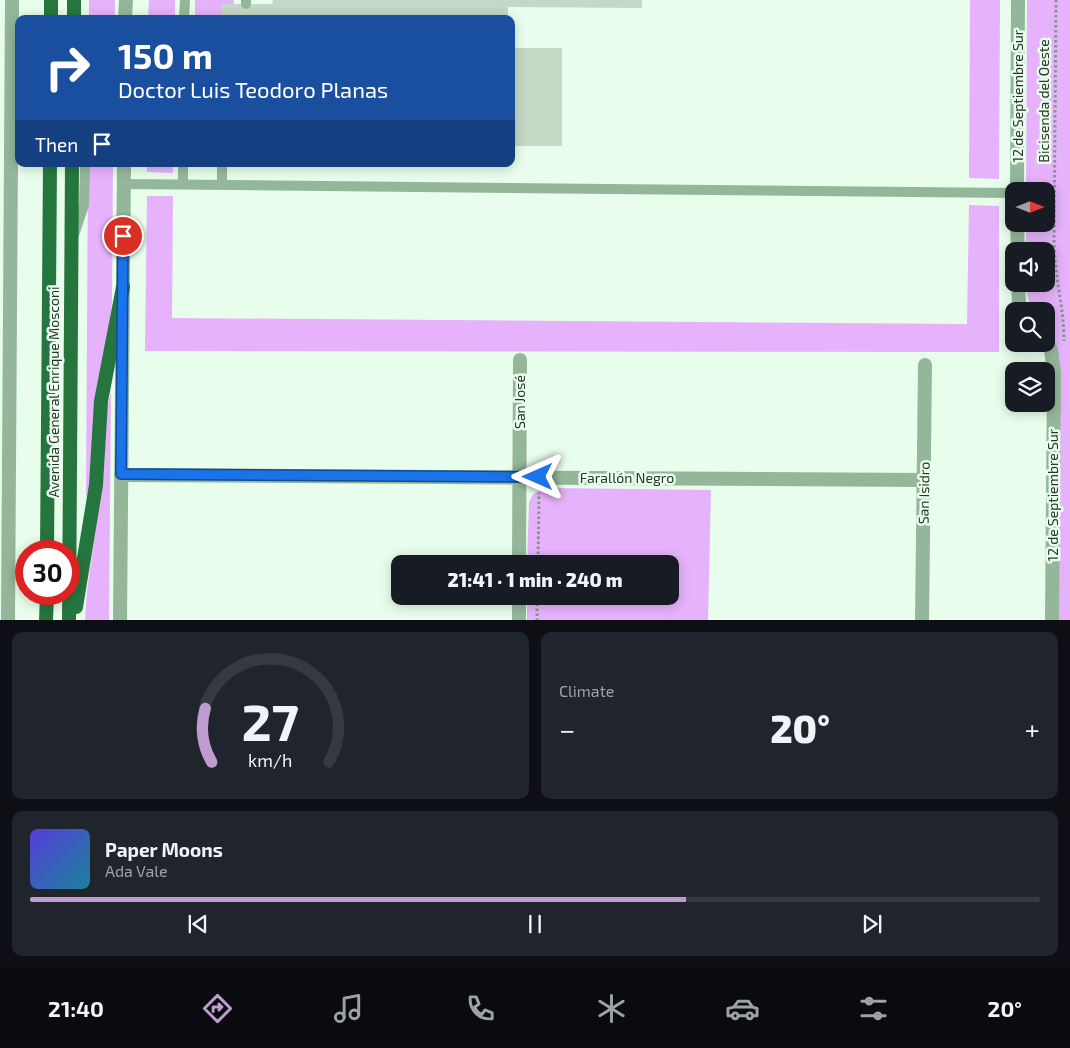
<!DOCTYPE html>
<meta charset="utf-8">
<style>
:root{--surface:#171b24;--page:#20242c;--text:#f1f3f6;--muted:#9ea1a6;--line:#363941;--accent:#bf9ccf}
body{margin:0;font-family:"Exo 2",sans-serif;background:var(--page);color:var(--text);height:100vh;display:flex;flex-direction:column;font-size:19px;white-space:nowrap}
*{box-sizing:border-box;margin:0}
p{font-size:16px;color:var(--muted)}
.icon{flex:none;width:28px;height:28px;fill:none;stroke:currentColor;stroke-width:2;stroke-linecap:round;stroke-linejoin:round}
.map{position:relative;height:620px;overflow:hidden}
.panel{display:flex;flex-direction:column;gap:12px;padding:12px;background:#0d0f14;flex:1}
.panel>*{flex:none}
.guide{position:absolute;left:15px;top:15px;width:500px;height:152px;border-radius:10px;box-shadow:0 2px 12px #0003;background:#1a4fa0;color:#fff;overflow:hidden}
.needle{width:32px;rotate:90deg}
.fabs{position:absolute;left:1005px;top:182px;display:grid;gap:10px}
.fabs a{display:grid;place-items:center;width:50px;height:50px;border-radius:10px;background:var(--surface);box-shadow:0 2px 12px #0003;font-size:25px}
.speed{position:absolute;left:15px;top:540px;display:flex;gap:10px;font-size:25px;font-weight:700;text-align:center}
.speed>*{display:grid;place-content:center;width:65px;height:65px;border-radius:50%;background:var(--surface);box-shadow:0 2px 12px #0003;line-height:1}
.speed .limit{border:8px solid #d22;background:#fff;color:#111}
.pin{position:absolute;display:grid;place-items:center;width:42px;height:42px;color:#fff;margin:-21px;border:2px solid #fff;border-radius:50%;box-shadow:0 1px 5px #0007}
.me{position:absolute;width:55px;margin:-28px;rotate:270deg;stroke-linejoin:round;filter:drop-shadow(0 0 4px #0008)}
.turn{display:flex;align-items:center;gap:18px;height:105px;padding:0 20px;font-size:22px}
.turn .icon{width:65px;height:65px;stroke-width:2.5}
.turn b{display:block;font-size:35px;line-height:42px}
.then{display:flex;align-items:center;height:48px;padding:0 20px;background:#0003;gap:10px;font-size:19px}
.big{font-size:38px;font-weight:800;line-height:1.1}
.panel .tile{flex:1;display:flex;flex-direction:column;justify-content:center;gap:8px;min-width:0;padding:0 18px;border-radius:10px;background:var(--page)}
.panel .dial{align-items:center;gap:0}
.dial svg{height:130px;overflow:visible;fill:none;stroke:var(--line);stroke-width:7;stroke-linecap:round;text-anchor:middle}
.dial text{fill:var(--text);stroke:none}
.song{display:flex;align-items:center;gap:15px}
.cover{width:60px;height:60px;border-radius:8px;background:linear-gradient(135deg,hsl(250 70% 55%),hsl(190 70% 35%))}
.played{height:5px;border-radius:2px;background:linear-gradient(90deg,var(--accent) 65%,var(--line) 65%)}
.keys{display:flex;justify-content:space-around;direction:ltr}
.heat{display:flex;justify-content:space-between;align-items:center;font-size:28px;direction:ltr}
.panel .tiles{flex:1;display:grid;gap:12px;grid-template-columns:1fr 1fr}
.tile:last-child{grid-column:span 2}
.trip{position:absolute;left:391px;top:555px;width:288px;height:50px;border-radius:10px;background:var(--surface);box-shadow:0 2px 12px #0003;font-weight:800;line-height:50px;text-align:center}
.tabs{display:flex;height:80px;justify-content:space-around;align-items:center;background:#090b0e;color:var(--muted)}
.tabs .icon{width:35px;height:35px}
.tabs .on{color:var(--accent)}
.tabs b{font-size:22px;color:var(--text)}
.map>svg:first-child{display:block}
.green{fill:#e6b2fc}
.building{fill:#c4d8c6}
.lines{fill:none;stroke-linecap:round;stroke-linejoin:round}
.path{stroke:#88968a;stroke-width:3;stroke-dasharray:2.5 2.5;stroke-linecap:butt}
.service{stroke:#94b79a;stroke-width:10}
.minor{stroke:#94b79a;stroke-width:14}
.tertiary{stroke:#94b79a;stroke-width:14}
.trunk{stroke:#25763e;stroke-width:14}
.route-casing{stroke:#114b97;stroke-width:12}
.route{stroke:#1a73e8;stroke-width:9}
.labels{text-anchor:middle;stroke-width:5;stroke-linejoin:round;paint-order:stroke}
.street-label{font-size:14px;fill:#2c342d;stroke:#e8fdeb}
</style>
<div class="map">
<svg width="1070" height="621" viewBox="0 0 1070 621">
<rect width="100%" height="100%" fill="#e8fdeb"/>
<path class="green" d="M89 0H115V19H89Z
M149 0H175V19H148Z
M195 0H234V19H195Z
M970 0H1000L999 179 969 178Z
M1027 0H1070V620H1057L1055 344 1046 329V311H1034C1028 302 1027 294 1026 284H1046V251H1026V224H1046V191H1026Z
M88 164H113L112 302 90 485 86 497Z
M147 164H173V173L147 172Z
M147 196H173L172 318 967 324 969 205 999 206V352L145 351Z
M111 392 109 620 85 621 87 591 104 471 106 411Z
M549 488 711 490 708 620H527V596H670V564H527L529 503C532 493 539 489 549 488Z"/>
<path class="building" d="M273 0H642V8L508 7V19H221V4H272Z
M511 48H562V146H511Z"/>
<g class="lines">
<path class="path" d="M1056 0 1054 245C1055 277 1064 309 1064 341
M538 564 539 493
M537 621V596"/>
<path class="service" d="M246 0V4
M184 19 185 0
M124 184 1014 193
M183 184V164
M222 185V164
M74 235 84 205 85 164"/>
<path class="minor" d="M1017 191 1018 0
M1017 224 1018 251
M1018 284 1019 303 1022 311
M1046 341 1051 350 1054 372 1052 621
M121 475 924 480
M519 564 520 360
M519 621V596
M922 621 925 365"/>
<path class="tertiary" d="M125 19 126 0
M8 621 12 0
M120 621 124 164"/>
<path class="trunk" d="M51 19V0
M74 19V0
M47 551 50 164
M76 607 96 485 101 401 123 287
M46 621 47 594
M69 621 72 164"/>
</g>
<g class="lines">
<defs>
<path id="route" d="M123 236 121 474 538 477"/>
</defs>
<use href="#route" class="route-casing"/>
<use href="#route" class="route"/>
</g>
<g class="labels">
<g class="street-label">
<text transform="translate(1018 96) rotate(-90)" y="5">12 de Septiembre Sur</text>
<text transform="translate(1044 101) rotate(-90)" y="5">Bicisenda del Oeste</text>
<text transform="translate(54 392) rotate(-90)" y="5">Avenida General Enrique Mosconi</text>
<text transform="translate(520 402) rotate(-90)" y="5">San José</text>
<text x="627" y="483">Farallón Negro</text>
<text transform="translate(924 493) rotate(-89)" y="5">San Isidro</text>
<text transform="translate(1053 495) rotate(-90)" y="5">12 de Septiembre Sur</text>
</g>
</g>
</svg>
<div class="fabs">
<a><svg class="needle" viewBox="-14 -14 28 28"><path d="M0-13l5 13h-10z" fill="#e53935"/><path d="M0 13l5-13h-10z" fill="#9ea1a6"/></svg></a>
<a><svg class="icon" aria-label="sound" viewBox="0 0 24 24"><path d="M4 9h4l5-4v14l-5-4H4zM17 9q2 3 0 6"/></svg></a>
<a><svg class="icon" aria-label="search" viewBox="0 0 24 24"><circle cx="10" cy="10" r="6"/><path d="M15 15l6 6"/></svg></a>
<a><svg class="icon" aria-label="layers" viewBox="0 0 24 24"><path d="M12 4l9 5-9 5-9-5zM3 14l9 5 9-5"/></svg></a>
</div>
<div class="speed"><div class="limit">30</div></div>
<div class="pin" style="left:123px;top:236px;background:#d93025"><svg class="icon" aria-label="arrive" viewBox="0 0 24 24"><path d="M6 21V4h12l-3 4 3 4H6"/></svg></div>
<svg class="me" style="left:538px;top:477px" viewBox="-20 -20 40 40"><path d="M0-17L14 15 0 8-14 15z" fill="#1a73e8" stroke="#fff" stroke-width="4"/></svg>
<div class="trip">21:41 · 1 min · 240 m</div>
<div class="guide">
<div class="turn"><svg class="icon" aria-label="right" viewBox="0 0 24 24"><path d="M7 20v-9h11M14 6l5 5-5 5"/></svg><div><b>150 m</b>Doctor Luis Teodoro Planas</div></div>
<div class="then">Then<svg class="icon" aria-label="arrive" viewBox="0 0 24 24"><path d="M6 21V4h12l-3 4 3 4H6"/></svg></div>
</div>
</div>
<section class="panel">
<div class="tiles">
<div class="tile dial"><svg viewBox="0 0 100 80">
<path d="M14 69A42 42 0 1 1 86 69"/>
<path d="M14 69A42 42 0 0 1 10 36" stroke="#bf9ccf"/>
<text x="50" y="56" font-size="32" font-weight="700">27</text>
<text x="50" y="72" font-size="11">km/h</text>
</svg></div>
<div class="tile"><p>Climate</p>
<div class="heat"><a>−</a><b class="big">20°</b><a>+</a></div>
</div>
<div class="tile">
<div class="song"><i class="cover"></i><div><b>Paper Moons</b><p>Ada Vale</p></div></div>
<div class="played"></div>
<div class="keys"><svg class="icon" aria-label="previous" viewBox="0 0 24 24"><path d="M18 5L8 12l10 7zM5 5v14"/></svg><svg class="icon" aria-label="pause" viewBox="0 0 24 24"><path d="M8 5v14M16 5v14"/></svg><svg class="icon" aria-label="next" viewBox="0 0 24 24"><path d="M6 5l10 7-10 7zM19 5v14"/></svg></div>
</div>
</div>
</section>
<nav class="tabs">
<b>21:40</b>
<svg class="icon on" aria-label="directions" viewBox="0 0 24 24"><path d="M12 3l9 9-9 9-9-9zM9 14v-3h6M13 9l2 2-2 2"/></svg>
<svg class="icon" aria-label="music" viewBox="0 0 24 24"><path d="M9 18V5l10-2v13"/><circle cx="6" cy="18" r="3"/><circle cx="16" cy="16" r="3"/></svg>
<svg class="icon" aria-label="phone" viewBox="0 0 24 24"><path d="M5 4h4l2 5-3 2q2 4 5 5l2-3 5 2v4C11 20 4 13 5 4z"/></svg>
<svg class="icon" aria-label="climate" viewBox="0 0 24 24"><path d="M12 3v18M4 7l16 10M4 17L20 7"/></svg>
<svg class="icon" aria-label="car" viewBox="0 0 24 24"><path d="M5 17H2v-5l4-1 3-4h7l3 4 3 1v5h-3M9 17h6M6 11h13"/><circle cx="7" cy="17" r="2"/><circle cx="17" cy="17" r="2"/></svg>
<svg class="icon" aria-label="filters" viewBox="0 0 24 24"><path d="M4 7h16M4 17h16"/><circle cx="9" cy="7" r="2"/><circle cx="15" cy="17" r="2"/></svg>
<b>20°</b>
</nav>
